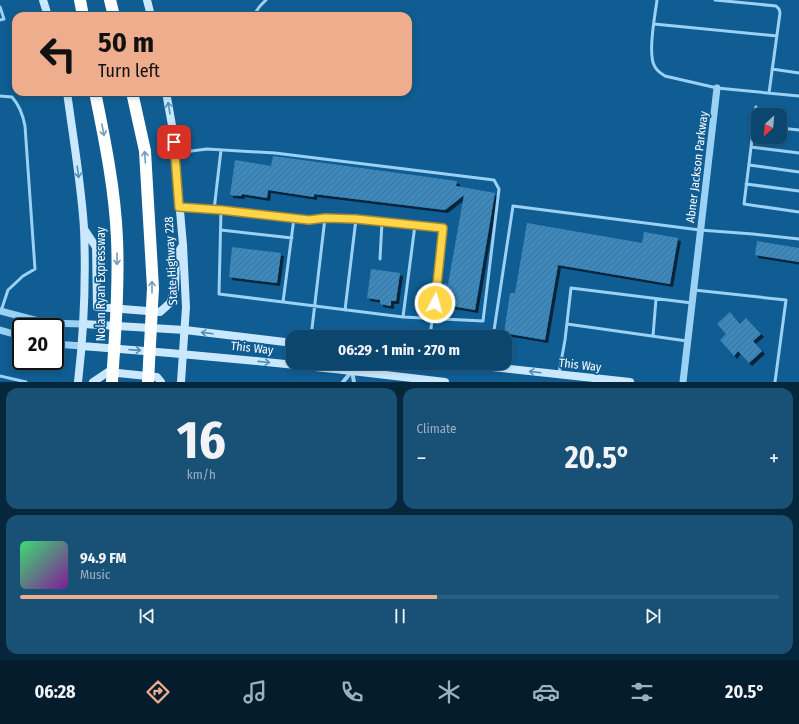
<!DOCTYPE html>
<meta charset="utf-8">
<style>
:root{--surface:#0b466e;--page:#195076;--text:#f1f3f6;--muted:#9ab1c2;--line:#2b5e81;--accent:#eead8d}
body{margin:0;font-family:"Fira Sans Condensed",sans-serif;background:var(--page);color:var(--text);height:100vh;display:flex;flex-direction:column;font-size:15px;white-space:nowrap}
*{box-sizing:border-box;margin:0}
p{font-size:13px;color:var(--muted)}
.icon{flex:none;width:22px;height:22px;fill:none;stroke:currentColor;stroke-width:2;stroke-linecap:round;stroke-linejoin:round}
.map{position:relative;height:382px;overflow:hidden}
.panel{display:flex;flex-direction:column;gap:6px;padding:6px;background:#06263c;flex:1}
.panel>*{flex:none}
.banner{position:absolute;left:12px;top:12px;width:400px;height:84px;border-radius:12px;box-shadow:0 2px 6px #0003,0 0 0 1px var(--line);background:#eead8d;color:#111;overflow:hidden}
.needle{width:26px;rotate:206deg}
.controls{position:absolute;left:751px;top:108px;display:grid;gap:8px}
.controls a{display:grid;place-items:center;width:36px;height:36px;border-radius:8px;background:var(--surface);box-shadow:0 2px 6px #0003,0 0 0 1px var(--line);font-size:20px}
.speed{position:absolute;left:12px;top:318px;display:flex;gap:8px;font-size:20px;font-weight:700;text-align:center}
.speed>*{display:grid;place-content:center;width:52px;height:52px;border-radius:50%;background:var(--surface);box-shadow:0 2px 6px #0003,0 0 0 1px var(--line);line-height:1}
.speed .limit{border:2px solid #111;border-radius:6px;background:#fff;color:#111}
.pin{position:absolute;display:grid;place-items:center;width:34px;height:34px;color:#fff;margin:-17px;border-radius:8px;box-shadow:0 2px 6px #0006}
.me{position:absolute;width:44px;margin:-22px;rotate:6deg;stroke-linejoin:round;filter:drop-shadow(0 0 3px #0008)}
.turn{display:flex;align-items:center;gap:14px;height:84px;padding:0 20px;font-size:18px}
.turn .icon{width:52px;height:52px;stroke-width:2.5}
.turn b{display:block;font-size:28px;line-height:34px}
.big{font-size:30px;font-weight:700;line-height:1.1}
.panel .widget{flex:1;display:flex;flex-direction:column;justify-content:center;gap:6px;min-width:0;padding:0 14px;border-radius:12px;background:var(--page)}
.panel .dial{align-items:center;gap:0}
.dial b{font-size:52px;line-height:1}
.song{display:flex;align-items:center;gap:12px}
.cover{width:48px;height:48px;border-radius:6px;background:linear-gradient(135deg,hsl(140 70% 55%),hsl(290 70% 35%))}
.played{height:4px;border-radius:2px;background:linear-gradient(90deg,var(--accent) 55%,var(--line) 55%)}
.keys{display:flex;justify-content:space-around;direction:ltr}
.heat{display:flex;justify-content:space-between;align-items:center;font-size:22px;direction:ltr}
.panel .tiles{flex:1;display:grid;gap:6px;grid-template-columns:1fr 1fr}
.widget:last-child{grid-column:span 2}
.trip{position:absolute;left:286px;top:330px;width:226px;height:40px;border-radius:12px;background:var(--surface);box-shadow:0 2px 6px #0003,0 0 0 1px var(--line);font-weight:700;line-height:40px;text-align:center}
.menu{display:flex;height:64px;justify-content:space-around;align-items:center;background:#041c2c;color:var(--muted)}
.menu .icon{width:28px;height:28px}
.menu .on{color:var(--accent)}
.menu b{font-size:18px;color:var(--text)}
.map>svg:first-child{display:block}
.building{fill:url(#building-hatch);filter:url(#shadow)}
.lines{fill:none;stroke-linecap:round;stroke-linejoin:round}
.service{stroke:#9ad1f4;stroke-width:3}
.minor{stroke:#9ad1f4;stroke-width:4}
.tertiary{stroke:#9ad1f4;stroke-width:7}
.secondary{stroke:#cae8fd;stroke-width:8}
.motorway{stroke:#fff;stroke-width:12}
.oneway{stroke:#508eb7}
.oneway2{stroke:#6f9ebe}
.route-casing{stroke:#a68a30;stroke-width:10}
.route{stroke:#ffd54a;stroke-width:7}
.labels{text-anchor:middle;stroke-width:3.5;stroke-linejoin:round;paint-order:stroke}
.street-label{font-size:12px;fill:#fff;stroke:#0f5d92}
</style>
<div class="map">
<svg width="799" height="382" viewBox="0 0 799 382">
<defs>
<pattern id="building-hatch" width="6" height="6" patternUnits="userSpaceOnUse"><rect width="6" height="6" fill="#3c89bd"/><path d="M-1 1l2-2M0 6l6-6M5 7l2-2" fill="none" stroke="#427190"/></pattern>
<filter id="shadow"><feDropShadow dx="3" dy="3" stdDeviation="0" flood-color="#0009"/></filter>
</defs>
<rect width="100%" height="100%" fill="#0f5d92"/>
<path class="building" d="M273 156 457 181 456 186 495 193 475 310 440 304 444 283 448 284 464 195 445 210 314 194V197L268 190 267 198 242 194 241 196 230 195 235 160 271 166Z
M527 223 642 243 644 232 678 238 670 284 558 265 545 340 504 333 510 293H515Z
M757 241 799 248V262L755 255Z
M232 247 281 253 277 283 229 277Z
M371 269 400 273 396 301H391V306L380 304V300L367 298Z
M730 312 740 324 746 318 761 334 753 341 762 351 749 363 738 351 734 356 720 340 726 334 717 324Z"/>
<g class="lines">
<path class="service" d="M657 0C655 15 648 52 654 65 656 70 660 73 665 76L717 88 799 96
M715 0 776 6 779 9 780 13 769 93
M0 7 4 19 0 20
M253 16 260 6 266 0
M654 24 777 36
M772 69 799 73
M0 96 12 97C20 106 23 115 25 126L35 269 23 276 8 290 1 311
M756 107 744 204 799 212
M780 128 799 130
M751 147 799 153
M176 153 207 149 275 153 494 180 499 189 483 321 403 317 283 302 294 218
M749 165 799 172
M746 184 799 191
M181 207 309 220C350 214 401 224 443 228L430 337
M214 210 221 150
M221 210 219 294 283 302
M221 230 292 238
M380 259 382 222
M694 290 786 300 775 382
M345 310 356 219
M403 317 415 225
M567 324 687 341
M653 336 656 299
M311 337 325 218
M493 337 513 206 700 230 753 234 799 239
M559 373 565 340 571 288 692 303
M0 376 26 382"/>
<path class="minor" d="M352 371 354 382
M343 382 352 371 354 363"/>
<path class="tertiary" d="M0 311 46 323 83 324
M0 330 21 336
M55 344 82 346
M683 382 717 88"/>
<path class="secondary" d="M43 0 48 16
M147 0 151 16
M67 92C73 137 81 182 84 228 86 279 84 331 78 382
M166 92 173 131 183 245 186 307 181 382
M84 229 96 247 97 307 160 312 170 303 175 289 176 256 183 245
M83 324 185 330 293 343
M82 346C204 355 324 367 445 382
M456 363 630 382
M93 382 108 372 157 377 161 382"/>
<path class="motorway" d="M80 0 83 16
M110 0 114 16
M95 92C105 141 115 190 117 239 119 287 115 335 112 382
M132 92 145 151 153 288 148 382"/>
</g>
<defs><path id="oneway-shaft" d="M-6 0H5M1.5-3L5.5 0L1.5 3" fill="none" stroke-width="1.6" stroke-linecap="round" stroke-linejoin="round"/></defs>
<g class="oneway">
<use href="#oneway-shaft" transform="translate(169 108) rotate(-100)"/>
<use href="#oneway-shaft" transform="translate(78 172) rotate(82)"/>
<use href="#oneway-shaft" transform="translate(207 333) rotate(-173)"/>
<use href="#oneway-shaft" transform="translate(135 350) rotate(4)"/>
<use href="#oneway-shaft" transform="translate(264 362) rotate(6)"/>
<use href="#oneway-shaft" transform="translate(535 372) rotate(-173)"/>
</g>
<g class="oneway2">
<use href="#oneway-shaft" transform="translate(103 130) rotate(79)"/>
<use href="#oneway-shaft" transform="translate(145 157) rotate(-94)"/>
<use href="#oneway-shaft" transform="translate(117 259) rotate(90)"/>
<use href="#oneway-shaft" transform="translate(152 287) rotate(-90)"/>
</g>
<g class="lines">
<defs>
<path id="route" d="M174 142 179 207 221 210 309 220 325 218 356 219 443 228 435 303"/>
</defs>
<use href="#route" class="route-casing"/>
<use href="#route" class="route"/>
</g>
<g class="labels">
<g class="street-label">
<text transform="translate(697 167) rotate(-83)" y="4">Abner Jackson Parkway</text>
<text transform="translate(171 261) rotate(-93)" y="4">State Highway 228</text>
<text transform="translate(101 284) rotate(-90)" y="4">Nolan Ryan Expressway</text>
<text transform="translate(252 348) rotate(6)" y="4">This Way</text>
<text transform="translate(580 365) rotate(6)" y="4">This Way</text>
</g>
</g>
</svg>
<div class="controls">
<a><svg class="needle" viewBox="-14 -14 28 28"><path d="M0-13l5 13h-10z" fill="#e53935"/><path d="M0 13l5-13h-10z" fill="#9ab1c2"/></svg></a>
</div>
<div class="speed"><div class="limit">20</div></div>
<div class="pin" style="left:174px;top:142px;background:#d93025"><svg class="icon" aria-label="arrive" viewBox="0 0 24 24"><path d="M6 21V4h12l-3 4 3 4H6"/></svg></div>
<svg class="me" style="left:435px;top:303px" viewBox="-20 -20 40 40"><circle r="17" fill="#ffd54a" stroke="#fff" stroke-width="3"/><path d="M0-11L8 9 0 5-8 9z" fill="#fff"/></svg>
<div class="trip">06:29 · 1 min · 270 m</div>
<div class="banner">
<div class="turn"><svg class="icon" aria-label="left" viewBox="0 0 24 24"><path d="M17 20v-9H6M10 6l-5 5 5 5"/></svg><div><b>50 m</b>Turn left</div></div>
</div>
</div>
<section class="panel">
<div class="tiles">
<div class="widget dial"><b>16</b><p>km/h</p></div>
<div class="widget"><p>Climate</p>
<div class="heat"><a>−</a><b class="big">20.5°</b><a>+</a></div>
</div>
<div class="widget">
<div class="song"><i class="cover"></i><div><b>94.9 FM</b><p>Music</p></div></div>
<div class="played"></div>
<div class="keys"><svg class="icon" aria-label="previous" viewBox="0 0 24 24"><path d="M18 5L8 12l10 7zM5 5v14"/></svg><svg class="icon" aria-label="pause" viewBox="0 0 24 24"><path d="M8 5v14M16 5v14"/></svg><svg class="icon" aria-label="next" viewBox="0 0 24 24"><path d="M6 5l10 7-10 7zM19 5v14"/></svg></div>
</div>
</div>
</section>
<nav class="menu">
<b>06:28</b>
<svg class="icon on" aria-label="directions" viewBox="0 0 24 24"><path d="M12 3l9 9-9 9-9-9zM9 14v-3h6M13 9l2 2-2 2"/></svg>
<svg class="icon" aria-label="music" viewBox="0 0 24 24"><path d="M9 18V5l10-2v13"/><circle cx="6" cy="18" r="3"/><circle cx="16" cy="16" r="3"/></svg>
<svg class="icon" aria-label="phone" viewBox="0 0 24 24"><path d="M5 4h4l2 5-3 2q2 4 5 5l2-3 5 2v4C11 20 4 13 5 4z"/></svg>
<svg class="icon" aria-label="climate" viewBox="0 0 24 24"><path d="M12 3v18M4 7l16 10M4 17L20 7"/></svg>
<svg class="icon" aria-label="car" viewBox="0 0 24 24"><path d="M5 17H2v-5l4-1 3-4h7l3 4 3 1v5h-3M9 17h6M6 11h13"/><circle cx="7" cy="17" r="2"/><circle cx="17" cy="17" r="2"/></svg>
<svg class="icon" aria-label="filters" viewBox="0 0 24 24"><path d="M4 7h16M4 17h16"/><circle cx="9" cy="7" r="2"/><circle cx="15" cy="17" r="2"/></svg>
<b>20.5°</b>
</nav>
